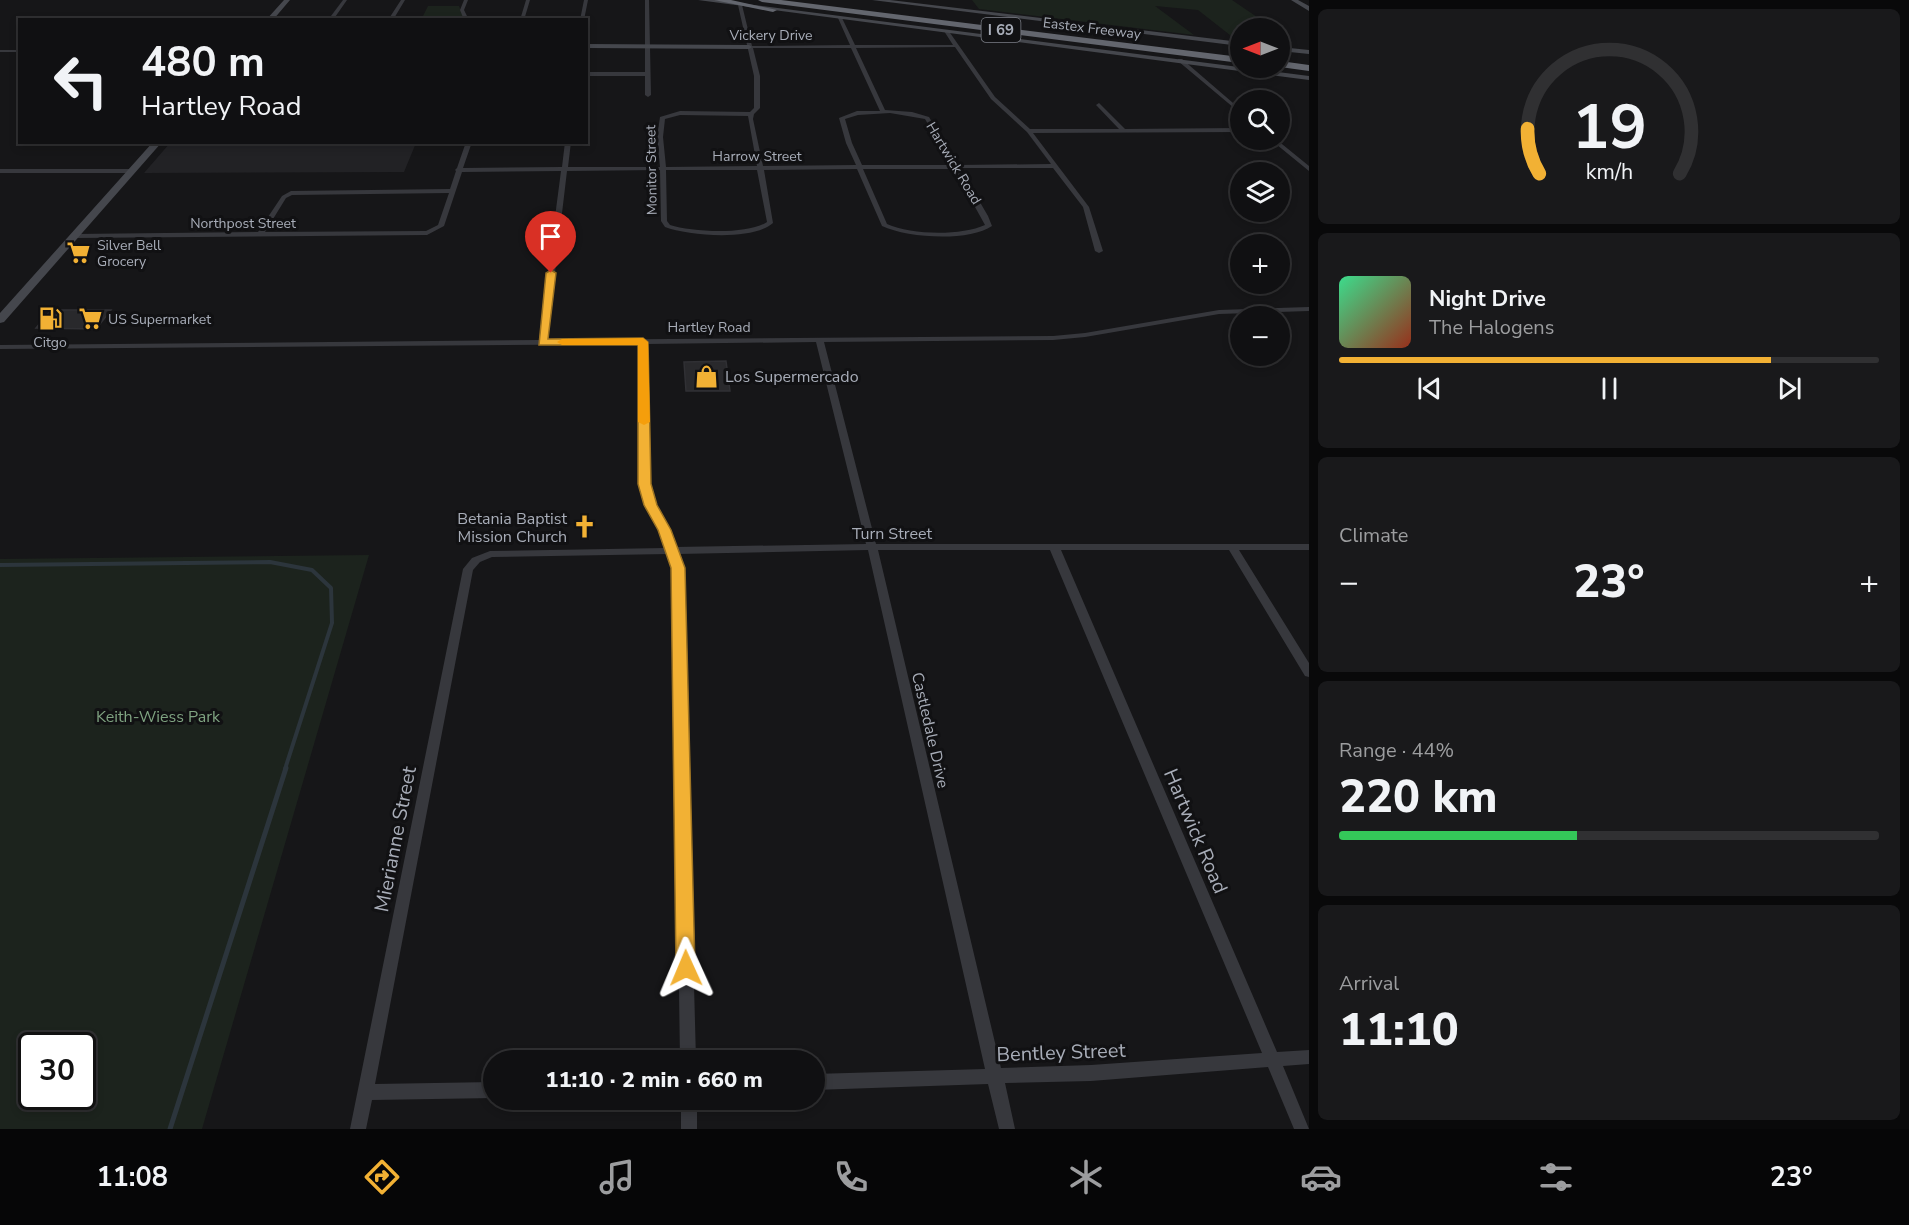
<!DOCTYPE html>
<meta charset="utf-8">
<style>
:root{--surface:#101012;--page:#19191b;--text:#f1f3f6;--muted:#9c9d9f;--line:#303032;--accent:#f2b134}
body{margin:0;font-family:"Nunito Sans",sans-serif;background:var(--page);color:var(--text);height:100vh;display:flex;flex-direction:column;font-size:22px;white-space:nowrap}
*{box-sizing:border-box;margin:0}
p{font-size:20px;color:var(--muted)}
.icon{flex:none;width:33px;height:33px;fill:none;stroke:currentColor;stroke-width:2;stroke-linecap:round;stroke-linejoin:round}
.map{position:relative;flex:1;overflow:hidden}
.details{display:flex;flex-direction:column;gap:9px;padding:9px;background:#09090a;width:600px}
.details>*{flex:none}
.guide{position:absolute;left:18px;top:18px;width:570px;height:126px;border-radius:0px;box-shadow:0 3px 9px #0003,0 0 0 2px var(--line);background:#101012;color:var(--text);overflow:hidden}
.needle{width:39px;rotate:270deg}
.buttons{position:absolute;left:1230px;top:18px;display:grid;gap:12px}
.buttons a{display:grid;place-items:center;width:60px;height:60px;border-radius:50%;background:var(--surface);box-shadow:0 3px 9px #0003,0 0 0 2px var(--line);font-size:30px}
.speed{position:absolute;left:18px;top:1032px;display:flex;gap:12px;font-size:30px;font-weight:700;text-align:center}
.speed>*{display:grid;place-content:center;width:78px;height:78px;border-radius:50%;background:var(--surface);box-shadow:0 3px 9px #0003,0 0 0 2px var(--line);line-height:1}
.speed .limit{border:3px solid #111;border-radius:9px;background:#fff;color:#111}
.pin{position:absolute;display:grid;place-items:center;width:51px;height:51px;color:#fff;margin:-62px -26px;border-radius:50% 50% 50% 0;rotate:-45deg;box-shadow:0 0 6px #0007}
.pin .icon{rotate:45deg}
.me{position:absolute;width:66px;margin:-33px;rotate:359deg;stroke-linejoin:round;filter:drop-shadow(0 0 4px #0008)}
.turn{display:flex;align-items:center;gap:21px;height:126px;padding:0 24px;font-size:27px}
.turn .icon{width:78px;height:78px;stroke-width:2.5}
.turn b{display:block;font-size:42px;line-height:51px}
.big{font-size:45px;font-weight:800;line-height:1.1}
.details .tile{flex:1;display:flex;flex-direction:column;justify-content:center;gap:9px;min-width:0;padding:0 21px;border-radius:9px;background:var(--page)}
.details .dial{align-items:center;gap:0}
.dial svg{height:156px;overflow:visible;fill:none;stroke:var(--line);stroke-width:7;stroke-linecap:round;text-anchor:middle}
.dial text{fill:var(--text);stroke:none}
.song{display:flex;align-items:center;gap:18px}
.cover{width:72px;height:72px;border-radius:9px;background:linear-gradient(135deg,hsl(150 70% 55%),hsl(10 70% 35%))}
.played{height:6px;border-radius:3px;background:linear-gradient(90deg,var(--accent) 80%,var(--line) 80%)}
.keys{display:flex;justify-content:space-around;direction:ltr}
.heat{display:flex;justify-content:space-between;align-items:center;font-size:33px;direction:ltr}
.charge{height:9px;border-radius:4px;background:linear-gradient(90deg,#34c759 44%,var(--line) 0)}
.trip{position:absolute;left:483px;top:1050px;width:342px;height:60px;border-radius:30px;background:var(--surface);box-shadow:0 3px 9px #0003,0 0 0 2px var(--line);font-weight:800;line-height:60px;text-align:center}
.menu{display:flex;height:96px;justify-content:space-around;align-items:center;background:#060607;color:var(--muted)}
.menu .icon{width:42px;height:42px}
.menu .selected{color:var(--accent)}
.menu b{font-size:27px;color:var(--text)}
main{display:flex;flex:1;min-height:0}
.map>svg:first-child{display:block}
.built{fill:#222225}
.green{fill:#1c231d;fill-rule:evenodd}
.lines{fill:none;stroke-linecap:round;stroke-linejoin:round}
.stream-far1{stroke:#2c353c;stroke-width:4}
.stream{stroke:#2c353c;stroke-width:5}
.building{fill:#29292c;stroke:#303034;stroke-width:1.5}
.street{fill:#37383d;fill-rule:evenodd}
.secondary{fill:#45474d;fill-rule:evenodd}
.highway{fill:#63666e;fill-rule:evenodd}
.route{fill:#f2b134;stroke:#9d7322;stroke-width:1.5}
.slow{fill:#f59e0b}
.labels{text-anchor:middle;stroke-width:6;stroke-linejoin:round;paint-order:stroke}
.far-street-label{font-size:14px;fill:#a8adb8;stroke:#111113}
.far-poi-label{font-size:14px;fill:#a8adb8;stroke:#111113;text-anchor:start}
.shield{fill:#111113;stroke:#7b7e86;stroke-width:1.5}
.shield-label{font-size:15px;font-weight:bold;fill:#a8adb8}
.poi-label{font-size:16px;fill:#a8adb8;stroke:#111113;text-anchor:start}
.street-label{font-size:16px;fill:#a8adb8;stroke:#111113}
.park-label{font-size:16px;fill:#7fa381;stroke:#111113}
.near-street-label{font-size:20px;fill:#a8adb8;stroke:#111113}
</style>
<main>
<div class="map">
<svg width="1309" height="1129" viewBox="0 0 1309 1129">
<rect width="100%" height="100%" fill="#161618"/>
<path class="built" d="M170 143V142L416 143 404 172 144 173Z"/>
<path class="green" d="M972 0H1232L1273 28H1240V40L1235 39 1198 10 1155 6 1194 35 979 9Z
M428 6H459L464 19 421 20Z
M369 555 202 1129H0V559ZM32 1046H82V1096H32Z"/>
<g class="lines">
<path class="stream-far1" d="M0 565 270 562 312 570 331 588 332 623 285 769"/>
<path class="stream" d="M170 1129 286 768"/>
</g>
<path class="building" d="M51 310H111L96 329 36 328Z
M726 361 730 391H686L684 362Z"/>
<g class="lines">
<path class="street" d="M343 0H347L333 20H328Z
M401 0H405L393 20H388Z
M464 0H468L464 10 469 20H464L460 10Z
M526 0H530L524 20H520Z
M584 0H588L584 20H580Z
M645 0H649L651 95 648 97 645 95V76H586V72H645Z
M740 4 742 5 752 46 850 45 838 18 840 17 842 18 855 45H953L944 31 948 30 995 97 1030 129H1119L1097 106 1096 105 1099 103 1125 129 1240 128V132L1033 133 1089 207 1103 251 1099 253 1095 251 1083 207 1053 168H960L988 216 992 226C969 242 907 238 882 226L857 169 764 170 773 223C753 241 689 236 665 227L661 221 660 170 567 171 547 340 1053 336 1085 333 1219 310 1309 307V311L1219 314 1085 337 1053 340 824 342 876 544H1309V550H1239L1309 663V677L1305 676 1229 550H1061L1277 1052 1309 1050V1064L1283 1066 1309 1129H1294L1268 1067 1091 1081 1005 1083 1015 1129H999L988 1084 814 1090V1074L985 1069 868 550 678 554 683 569 696 1060H680L673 569 668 554 492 557 480 562 473 570 375 1084 494 1082V1098L372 1100 366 1129H350L463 569 472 558 490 551 665 548 639 485V344L0 349V345L539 340 561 171 462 172 444 226 427 235 75 238 72 236 75 234 258 232 282 196 291 191 450 189 456 171 455 170 457 168 466 142H472L463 168 562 167 565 142H571L568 167H660L657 137 660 117 680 111 750 112 754 108V76L738 5ZM955 47 991 99 1027 132 1051 164 958 165 929 117 912 112 885 110 856 48ZM753 48H851L880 111H857L839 118 846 143 856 165 763 166 753 119 754 114 760 108V76ZM890 113 925 119 952 165H862L852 143 845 119 858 115ZM680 115 748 116 757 166 666 167 663 137 665 119ZM863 169H954L985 225C961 236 911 235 887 224ZM666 170H757L767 222C747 235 692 232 670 225L667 221ZM449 193 438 225 426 231 265 232 286 198 292 195ZM816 342 866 544 675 547 649 485 647 344ZM878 550H1050L1262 1053 1091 1065 1001 1068Z
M0 50H20V52H0Z
M1178 59H1182L1240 109V113L1178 61Z
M1271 140H1277L1309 166V171Z
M0 169H133L136 171 133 173H0Z
M681 1100H697V1129H681Z"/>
<path class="secondary" d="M284 0H290L273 20H266Z
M698 0H716L1309 76V80Z
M872 0H890L1240 42V46Z
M1291 0H1298L1309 6V11Z
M586 44 749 45 752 47 749 49 586 48Z
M1280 47 1309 50V54L1280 51Z
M153 142H162L4 322 0 323V313Z"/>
<path class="highway" d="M714 0H731L777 10 773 12Z
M758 0H781L1240 57V63L762 2Z
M1280 61 1309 65V71L1280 67Z"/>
</g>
<path class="route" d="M551 270 556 273 548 339 643 338 648 342 651 484 657 505 671 530 685 568 695 968 693 974 686 977 679 974 676 968 671 568 658 530 644 505 638 484V345H539L546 273Z"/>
<path class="slow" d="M643 338 648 342 650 422 644 425 638 422V345H562L557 342 562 339Z"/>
<defs>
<symbol id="supermarket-bare" viewBox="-9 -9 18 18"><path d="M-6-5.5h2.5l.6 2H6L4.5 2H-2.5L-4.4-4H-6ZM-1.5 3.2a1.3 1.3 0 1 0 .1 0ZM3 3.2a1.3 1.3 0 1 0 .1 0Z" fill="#f2b134" stroke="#111113" stroke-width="2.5" paint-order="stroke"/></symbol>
<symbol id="fuel-bare" viewBox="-9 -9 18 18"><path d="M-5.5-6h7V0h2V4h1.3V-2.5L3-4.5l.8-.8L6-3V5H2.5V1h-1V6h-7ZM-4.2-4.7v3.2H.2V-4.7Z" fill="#f2b134" stroke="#111113" stroke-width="2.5" paint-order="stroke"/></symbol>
<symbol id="shop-bare" viewBox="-9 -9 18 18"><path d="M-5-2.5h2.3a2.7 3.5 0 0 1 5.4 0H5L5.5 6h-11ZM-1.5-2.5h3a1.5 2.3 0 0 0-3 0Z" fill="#f2b134" stroke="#111113" stroke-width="2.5" paint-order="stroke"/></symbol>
<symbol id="church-bare" viewBox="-9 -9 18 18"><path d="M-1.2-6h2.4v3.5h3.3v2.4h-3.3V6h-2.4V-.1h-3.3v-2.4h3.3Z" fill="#f2b134" stroke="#111113" stroke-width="2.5" paint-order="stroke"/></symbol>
</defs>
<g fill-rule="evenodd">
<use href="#supermarket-bare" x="62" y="236" width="33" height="33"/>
<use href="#fuel-bare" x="34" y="302" width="33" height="33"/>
<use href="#supermarket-bare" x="74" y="302" width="33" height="33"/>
<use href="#shop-bare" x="690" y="360" width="33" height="33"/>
<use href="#church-bare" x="568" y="510" width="33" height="33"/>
</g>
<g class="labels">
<g class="far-street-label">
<text transform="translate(1092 28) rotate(7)" y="5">Eastex Freeway</text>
<text x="771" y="40">Vickery Drive</text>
<text x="757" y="161">Harrow Street</text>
<text transform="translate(954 163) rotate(59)" y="5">Hartwick Road</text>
<text transform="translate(651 170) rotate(-91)" y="5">Monitor Street</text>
<text x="243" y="228">Northpost Street</text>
<text x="709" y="332">Hartley Road</text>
</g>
<g class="far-poi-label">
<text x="97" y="250">Silver Bell<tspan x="97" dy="16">Grocery</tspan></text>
<text x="108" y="324">US Supermarket</text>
<text x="50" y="347" text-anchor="middle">Citgo</text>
</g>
<rect class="shield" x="981.5" y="18" width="39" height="24" rx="4.5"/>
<g class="shield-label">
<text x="1001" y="35">I 69</text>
</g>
<g class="poi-label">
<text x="725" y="382">Los Supermercado</text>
<text x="567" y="524" text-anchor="end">Betania Baptist<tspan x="567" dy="18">Mission Church</tspan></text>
</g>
<g class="street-label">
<text x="892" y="539">Turn Street</text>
<text transform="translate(931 730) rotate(77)" y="6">Castledale Drive</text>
</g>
<g class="park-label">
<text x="158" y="722">Keith-Wiess Park</text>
</g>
<g class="near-street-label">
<text transform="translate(1196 831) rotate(67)" y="7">Hartwick Road</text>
<text transform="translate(395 839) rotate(-79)" y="7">Mierianne Street</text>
<text transform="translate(1061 1052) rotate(-2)" y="7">Bentley Street</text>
</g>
</g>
</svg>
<div class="buttons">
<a><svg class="needle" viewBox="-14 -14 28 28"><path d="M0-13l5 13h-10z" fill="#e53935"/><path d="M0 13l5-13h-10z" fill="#9c9d9f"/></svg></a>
<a><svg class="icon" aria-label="search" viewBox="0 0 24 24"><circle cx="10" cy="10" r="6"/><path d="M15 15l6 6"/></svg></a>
<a><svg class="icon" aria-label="layers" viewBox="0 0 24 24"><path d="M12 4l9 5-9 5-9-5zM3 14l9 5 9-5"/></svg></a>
<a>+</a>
<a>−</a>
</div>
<div class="speed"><div class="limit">30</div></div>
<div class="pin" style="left:551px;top:273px;background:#d93025"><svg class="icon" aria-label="arrive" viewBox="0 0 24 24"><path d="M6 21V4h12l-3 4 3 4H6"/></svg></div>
<svg class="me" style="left:686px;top:968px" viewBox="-20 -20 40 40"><path d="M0-17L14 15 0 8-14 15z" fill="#f2b134" stroke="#fff" stroke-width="4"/></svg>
<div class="trip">11:10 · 2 min · 660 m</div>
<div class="guide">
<div class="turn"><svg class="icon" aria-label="left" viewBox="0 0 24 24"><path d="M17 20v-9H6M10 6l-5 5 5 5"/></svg><div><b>480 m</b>Hartley Road</div></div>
</div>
</div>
<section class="details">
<div class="tile dial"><svg viewBox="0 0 100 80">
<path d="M14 69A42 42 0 1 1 86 69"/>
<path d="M14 69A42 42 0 0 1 8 46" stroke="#f2b134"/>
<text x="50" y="56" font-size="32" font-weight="700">19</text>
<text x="50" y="72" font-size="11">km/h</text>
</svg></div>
<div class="tile">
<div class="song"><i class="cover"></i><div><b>Night Drive</b><p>The Halogens</p></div></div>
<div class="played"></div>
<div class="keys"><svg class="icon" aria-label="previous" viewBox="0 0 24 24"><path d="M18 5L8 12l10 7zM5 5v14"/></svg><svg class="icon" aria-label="pause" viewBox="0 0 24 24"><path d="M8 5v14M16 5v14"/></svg><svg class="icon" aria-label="next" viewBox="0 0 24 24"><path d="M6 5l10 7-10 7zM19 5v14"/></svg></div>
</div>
<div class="tile"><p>Climate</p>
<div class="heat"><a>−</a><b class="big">23°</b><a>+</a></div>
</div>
<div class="tile"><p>Range · 44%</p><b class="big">220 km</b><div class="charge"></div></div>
<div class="tile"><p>Arrival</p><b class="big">11:10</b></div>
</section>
</main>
<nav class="menu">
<b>11:08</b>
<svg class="icon selected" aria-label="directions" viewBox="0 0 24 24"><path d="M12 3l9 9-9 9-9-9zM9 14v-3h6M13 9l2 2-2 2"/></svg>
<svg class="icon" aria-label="music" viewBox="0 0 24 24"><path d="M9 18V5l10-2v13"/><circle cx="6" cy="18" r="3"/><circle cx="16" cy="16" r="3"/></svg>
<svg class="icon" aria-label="phone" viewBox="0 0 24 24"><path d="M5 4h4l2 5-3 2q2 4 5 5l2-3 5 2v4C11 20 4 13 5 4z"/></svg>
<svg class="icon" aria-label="climate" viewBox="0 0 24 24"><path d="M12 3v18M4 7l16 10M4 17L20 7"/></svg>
<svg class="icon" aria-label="car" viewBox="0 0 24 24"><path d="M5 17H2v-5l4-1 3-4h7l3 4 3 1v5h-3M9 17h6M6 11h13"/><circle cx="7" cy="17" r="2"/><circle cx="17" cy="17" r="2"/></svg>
<svg class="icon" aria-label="filters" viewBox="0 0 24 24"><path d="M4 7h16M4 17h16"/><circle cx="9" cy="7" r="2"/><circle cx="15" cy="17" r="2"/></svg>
<b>23°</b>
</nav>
